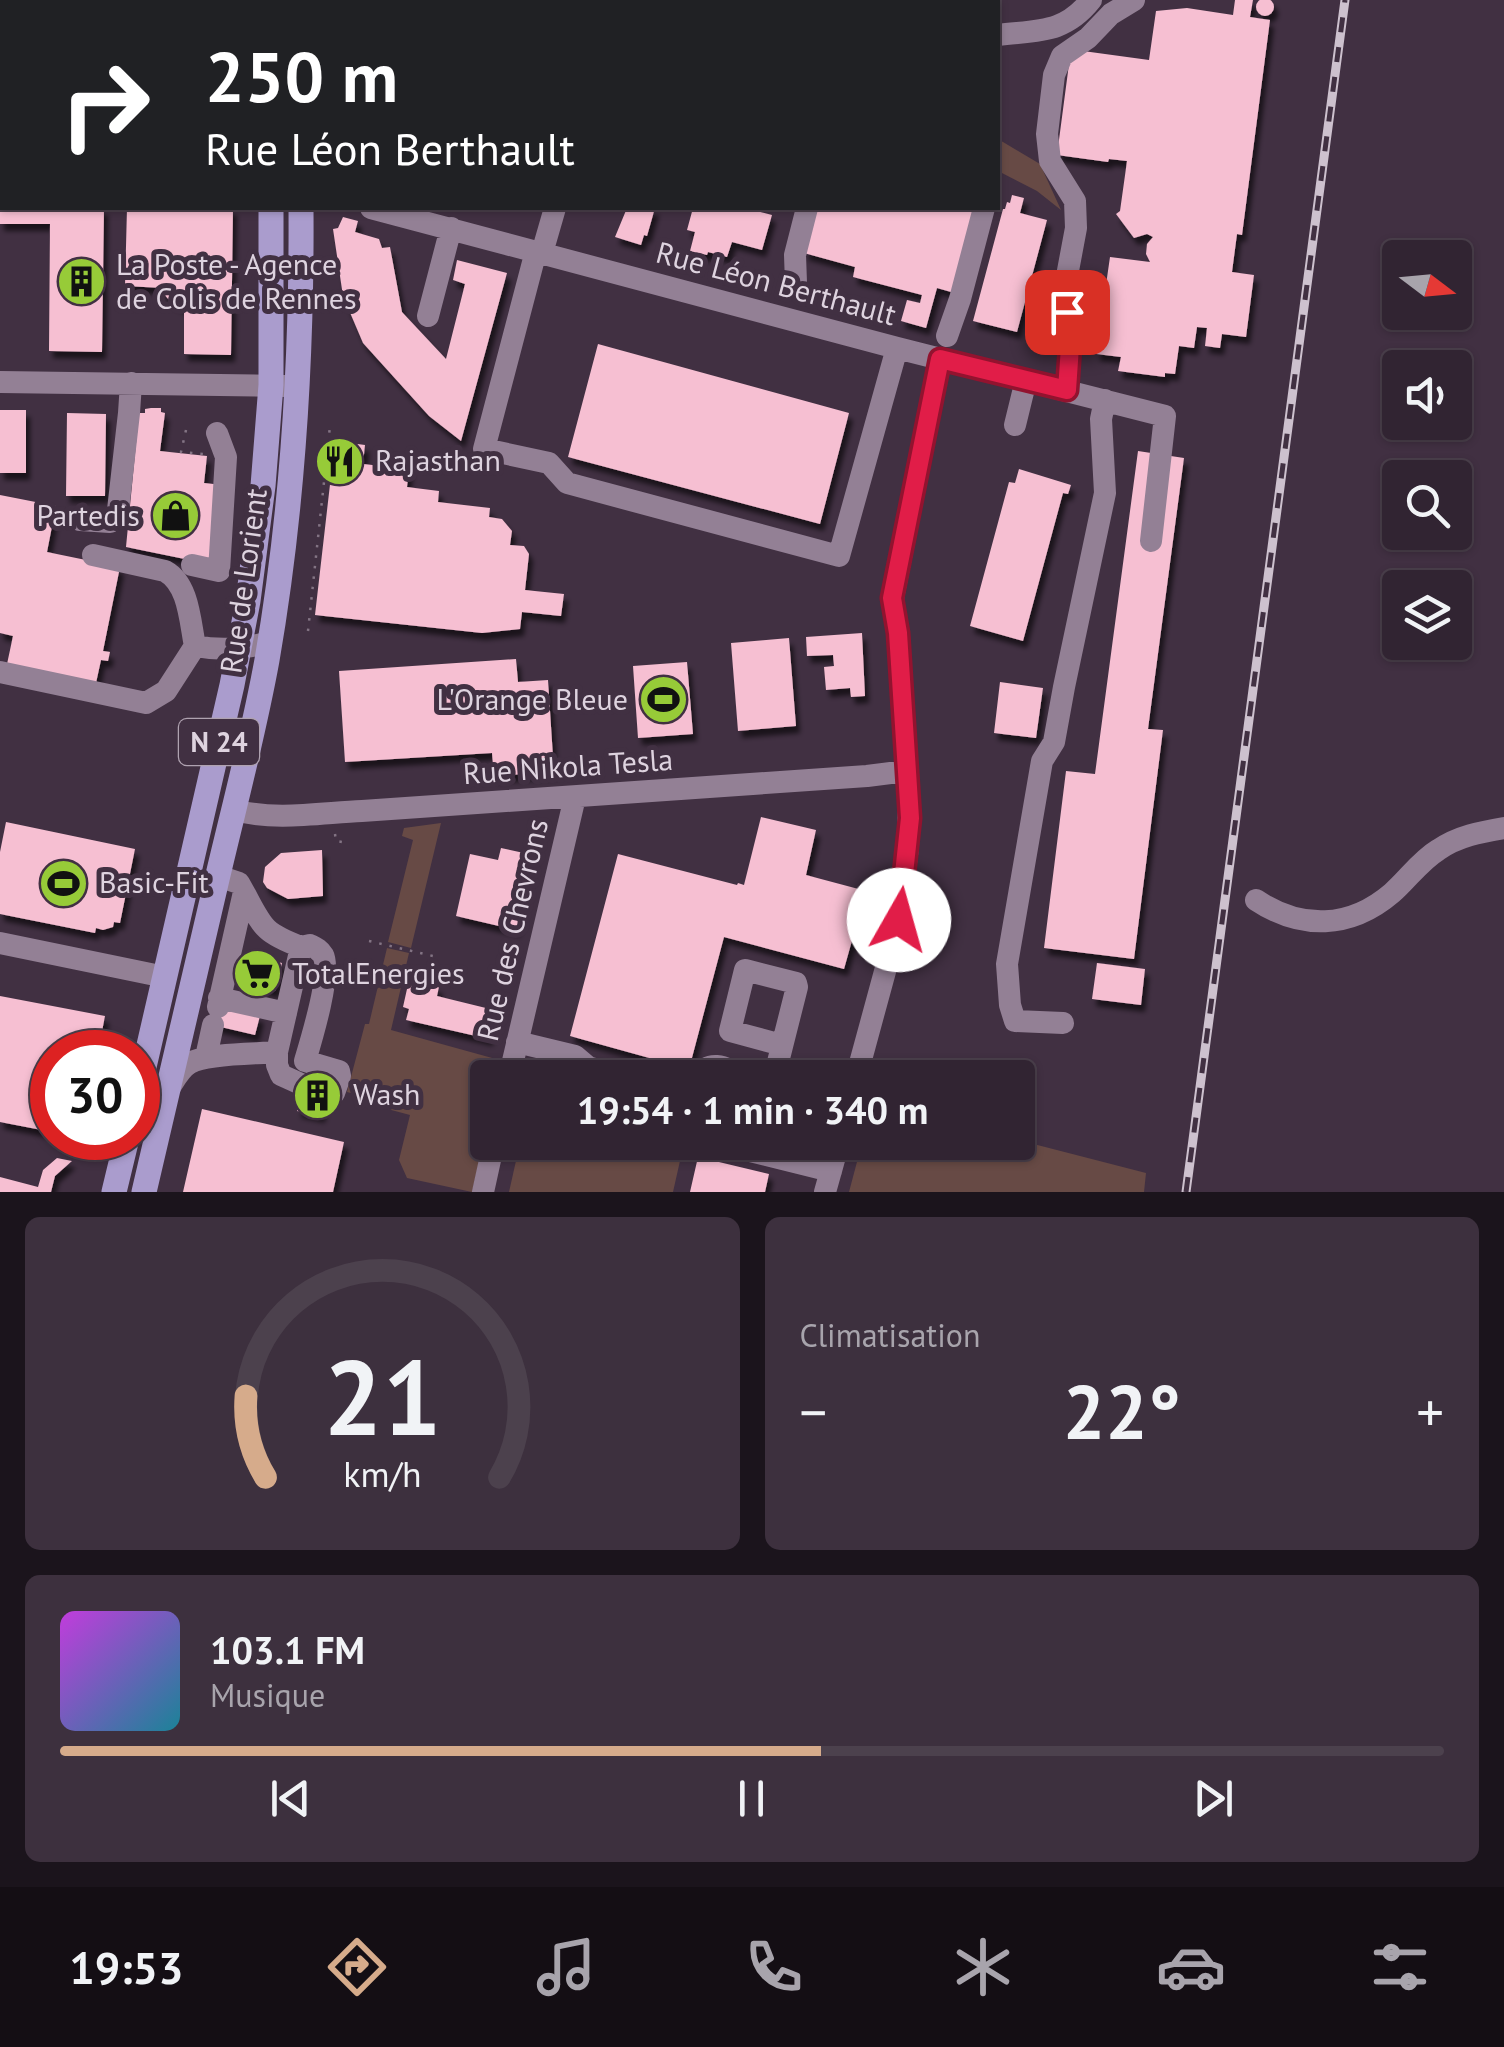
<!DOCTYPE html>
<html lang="fr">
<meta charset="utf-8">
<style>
:root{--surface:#312432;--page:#3d303e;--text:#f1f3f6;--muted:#a8a4ac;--line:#4c414d;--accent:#d6ab8b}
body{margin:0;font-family:"PT Sans",sans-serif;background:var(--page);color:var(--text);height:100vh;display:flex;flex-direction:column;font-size:38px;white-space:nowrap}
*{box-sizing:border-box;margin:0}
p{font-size:32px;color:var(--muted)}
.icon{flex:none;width:55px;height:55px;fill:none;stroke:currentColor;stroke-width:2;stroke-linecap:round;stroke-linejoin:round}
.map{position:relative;height:1192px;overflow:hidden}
.panel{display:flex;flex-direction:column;gap:25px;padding:25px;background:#1b141c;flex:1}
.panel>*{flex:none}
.guide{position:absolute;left:0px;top:0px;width:1000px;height:210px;box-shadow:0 2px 8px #0004,0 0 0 2px var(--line);background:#202124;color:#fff;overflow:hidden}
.needle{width:65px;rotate:106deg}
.fabs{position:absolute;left:1382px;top:240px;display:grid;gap:20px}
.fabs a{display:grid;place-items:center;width:90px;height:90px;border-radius:10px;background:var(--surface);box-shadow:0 2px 8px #0004,0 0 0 2px var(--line);font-size:50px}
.speed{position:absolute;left:30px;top:1030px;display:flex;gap:20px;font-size:50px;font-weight:700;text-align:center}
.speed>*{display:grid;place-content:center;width:130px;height:130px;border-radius:50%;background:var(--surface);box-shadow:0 2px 8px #0004,0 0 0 2px var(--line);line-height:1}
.speed .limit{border:15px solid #d22;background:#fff;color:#111}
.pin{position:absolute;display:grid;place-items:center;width:85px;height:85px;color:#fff;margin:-42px;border-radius:20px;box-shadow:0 5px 15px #0006}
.me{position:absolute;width:110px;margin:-55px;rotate:7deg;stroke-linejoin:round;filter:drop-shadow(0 0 8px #0008)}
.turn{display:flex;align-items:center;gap:35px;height:210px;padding:0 40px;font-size:45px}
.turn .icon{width:130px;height:130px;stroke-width:2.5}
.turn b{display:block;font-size:70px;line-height:85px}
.big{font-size:75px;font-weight:800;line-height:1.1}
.panel .tile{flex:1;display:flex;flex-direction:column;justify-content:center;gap:15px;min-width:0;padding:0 35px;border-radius:15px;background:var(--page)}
.panel .dial{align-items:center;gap:0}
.dial svg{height:260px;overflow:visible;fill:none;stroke:var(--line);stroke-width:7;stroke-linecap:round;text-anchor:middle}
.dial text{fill:var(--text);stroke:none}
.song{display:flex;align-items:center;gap:30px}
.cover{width:120px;height:120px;border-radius:15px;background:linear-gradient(135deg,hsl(290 70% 55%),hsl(190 70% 35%))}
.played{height:10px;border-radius:5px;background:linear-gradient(90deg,var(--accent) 55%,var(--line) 55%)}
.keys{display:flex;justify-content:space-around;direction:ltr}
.heat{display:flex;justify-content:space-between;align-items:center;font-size:55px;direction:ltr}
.panel .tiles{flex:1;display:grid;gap:25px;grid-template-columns:1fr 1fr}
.tile:last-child{grid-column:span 2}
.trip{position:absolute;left:470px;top:1060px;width:565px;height:100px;border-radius:10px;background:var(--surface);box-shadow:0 2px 8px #0004,0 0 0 2px var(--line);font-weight:800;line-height:100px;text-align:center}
.menu{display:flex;height:160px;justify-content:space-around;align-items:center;background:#140e14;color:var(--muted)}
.menu .icon{width:70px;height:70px}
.menu .active{color:var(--accent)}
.menu b{font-size:45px;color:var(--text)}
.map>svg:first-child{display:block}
.green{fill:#674a45}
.building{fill:#f6bfd2;filter:url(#shadow)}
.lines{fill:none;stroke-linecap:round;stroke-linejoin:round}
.path{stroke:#837484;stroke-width:2.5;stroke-dasharray:2.5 8;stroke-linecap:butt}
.minor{stroke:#938095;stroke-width:22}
.major{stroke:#aa9ccd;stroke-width:25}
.rail-casing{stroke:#cdc1ce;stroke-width:9}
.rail{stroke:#413042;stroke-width:5;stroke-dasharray:15;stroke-linecap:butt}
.route-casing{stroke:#92132f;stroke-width:25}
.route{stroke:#e11d48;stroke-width:18}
.labels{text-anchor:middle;stroke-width:10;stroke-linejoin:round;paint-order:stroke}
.shield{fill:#413042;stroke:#afa2b0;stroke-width:2.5}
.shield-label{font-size:28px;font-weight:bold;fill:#ded3df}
.poi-label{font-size:30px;fill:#ded3df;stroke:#413042;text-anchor:start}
.street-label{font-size:30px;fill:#ded3df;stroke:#413042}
</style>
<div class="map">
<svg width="1504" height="1192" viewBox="0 0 1504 1192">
<defs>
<filter id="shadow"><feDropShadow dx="4" dy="7" stdDeviation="2.5" flood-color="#0009"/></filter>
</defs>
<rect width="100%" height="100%" fill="#413042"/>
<path class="green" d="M998 139 1040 164 1061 210 1037 191 1000 172 1002 164 998 162Z
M441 823 411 948 388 942 413 840 402 836 404 828Z
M387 948 409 953 391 1030 503 1061 499 1077 488 1078 487 1127 472 1192 407 1178 399 1160 410 1115 380 1107 381 1101 347 1092 365 1024H369Z
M1018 1140 1146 1173 1144 1192H849L862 1143 1018 1142Z
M520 1143V1142L684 1143 673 1192H509Z"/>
<path class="building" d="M1256 7a9 9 0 1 1 18 0a9 9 0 1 1-18 0Z
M1235 0H1253L1250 17 1270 20 1242 235 1237 234 1232 272 1254 275 1246 337 1222 334 1220 348 1205 346 1207 328 1197 327 1194 348 1179 346 1175 374 1165 373V377L1118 371 1121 357 1096 354 1110 257 1150 262 1146 254 1147 244 1153 237 1147 234 1134 238 1116 214 1120 211 1127 161 1109 159 1108 162 1057 155 1069 64 1083 51 1149 60 1156 11 1187 8 1233 15Z
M1012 195 1024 198 1020 213 1047 220 1017 332 973 321 1003 209H1005L1007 202 1010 203Z
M0 208H104L102 352 49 351 50 224H0Z
M127 208H233L231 355 184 354V308L169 300 163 293V288L125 286Z
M627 208H655L647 236 644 235 641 245 615 237Z
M693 208H745L772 215 762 250 732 242 727 257 708 252 707 255 690 251 695 232 687 230Z
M817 208H981L958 294 937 288 926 328 901 321 907 300 920 303 922 295 853 277 855 267 804 253Z
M343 217 358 221 355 232 379 239 382 248 390 247 402 312 446 359 465 284 453 280 457 260 507 273 461 441 429 416 363 343 343 296 333 229 338 228Z
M598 344 849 413 820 524 568 457Z
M151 408H161V412L165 413 160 451 207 456 204 483 223 485 214 565 126 547 139 413H145V409Z
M0 410H26V473H0Z
M67 413 106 414 105 496H66Z
M335 441 365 445 363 464 409 469 407 487 439 491 438 502 490 508 489 517 502 519 512 531 510 545 524 546 529 554 525 590 564 594 561 616 522 612 520 629 482 633 315 615Z
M1138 451 1184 458 1148 729 1163 730 1134 959 1044 948 1066 771 1095 774Z
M1019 469 1071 485 1068 494 1063 493 1023 641 970 626 1009 482 1015 483Z
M0 495 56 506 47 552 120 567 103 651 110 652 108 661 101 660 96 683 7 664 13 636 0 633Z
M862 633 865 696 851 697 850 688 826 690 824 667 834 666 833 655 807 656 806 637Z
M789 638 796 726 738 731 731 643Z
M516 659 518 682 548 680 554 772 494 776 492 753 345 762 339 671Z
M687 662 693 734 638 738 633 666Z
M1000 682 1043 688 1036 738 994 733Z
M761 817 816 830 806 875 866 891 844 969 724 937 689 1069 570 1036 618 854 737 885 738 883 744 885Z
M6 822 135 849 120 923 114 922 113 927 103 930 96 928 95 933 0 914V852Z
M501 848 533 855 516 930 456 916 470 854 498 860Z
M322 850 323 896 288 899 267 888 263 882 265 867 281 853Z
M240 959 267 966 269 960 282 963 275 991 234 981Z
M1097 963 1145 969 1141 1005 1092 999Z
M409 980 439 987 437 996 490 1009 486 1027 491 1028 489 1039 406 1020 409 1009 403 1007Z
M0 996 105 1016 98 1052H52V1132L0 1122Z
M213 1006 260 1016 255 1035 208 1024Z
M315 1076 329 1079 321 1116 297 1111 300 1097 310 1100Z
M202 1109 344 1142 333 1192H183Z
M698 1157 769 1174 765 1192H690Z
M57 1158 72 1161 55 1176 51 1192H0V1177L38 1187 43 1170Z"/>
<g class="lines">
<path class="path" d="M186 430 181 452 203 454
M308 631 330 426
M335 834 336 841 342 842
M369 941 433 956"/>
<path class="minor" d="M572 0 576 2
M704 0 706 2
M619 2 621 0
M998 35C1038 30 1064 34 1091 0
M371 208 897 348 1165 416 1151 541
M536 251 484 449 549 463 567 483 839 556 897 348
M542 253 555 208
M796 283 795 255 807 208
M428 316 451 228
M947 336 960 299 984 208
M0 382 286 386
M1067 390 1071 331 1064 292 1076 228 1075 201 1050 161 1047 134 1054 75 1062 56 1088 38 1111 14 1134 0
M1015 425 1026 380
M80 520 110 522 118 510 129 413 131 383
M93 555 165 571C189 584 190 622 195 646 222 651 243 649 270 642
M192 565 219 571 226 457 217 433
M0 672 146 703 166 691 195 646
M234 810C275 821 320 813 362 811L867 776 906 771
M1256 900C1301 930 1350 929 1392 893 1408 879 1420 861 1438 850 1458 836 1481 832 1504 828
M0 943 165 977
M301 947 310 945C316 948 319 949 323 955 332 972 311 1041 305 1061L339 1071 340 1076 334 1093 326 1092
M219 998 286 1013
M218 1007 244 892 239 883 218 876
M1063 1023 1015 1021 1010 1005 1007 964 1042 761 1054 742 1064 687 1105 493 1101 419 1105 400
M517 1042 575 1056 588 1067 626 1078
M277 1052V1065L281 1075 312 1089
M206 1057 213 1025
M509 1078 575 797
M698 1078C705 1060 728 1064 738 1078
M774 1078 797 987 796 983 745 970 730 1031 782 1045
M856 1078 899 920 908 847 909 797 898 633 893 598 940 359
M170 1087C175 1079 181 1068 190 1063 207 1053 257 1054 277 1052L301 947C262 932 263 927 244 892
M730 1146 831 1171
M483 1192 494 1142
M825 1192 839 1142"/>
<path class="major" d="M258 0 259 2
M288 0 289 2
M138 1093 232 685 248 601 263 486 271 385V208
M114 1192 127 1138
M144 1192C169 1086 193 980 218 875 235 803 254 732 267 660 293 510 302 360 301 208"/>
<defs>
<path id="rail" d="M1186 1192 1345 0"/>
</defs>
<use href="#rail" class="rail-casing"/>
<use href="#rail" class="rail"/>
</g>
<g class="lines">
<defs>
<path id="route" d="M899 920 910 818 898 633 892 598 940 359 1067 390 1071 332 1067 312"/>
</defs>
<use href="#route" class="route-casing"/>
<use href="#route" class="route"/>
</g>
<defs>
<symbol id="building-disc" viewBox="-11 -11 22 22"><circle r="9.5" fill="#97cb38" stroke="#413042"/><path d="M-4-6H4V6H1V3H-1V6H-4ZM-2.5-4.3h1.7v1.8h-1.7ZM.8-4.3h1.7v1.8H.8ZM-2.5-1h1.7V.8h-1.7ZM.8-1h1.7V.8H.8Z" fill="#111"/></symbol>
<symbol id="restaurant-disc" viewBox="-11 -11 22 22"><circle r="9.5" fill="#97cb38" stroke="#413042"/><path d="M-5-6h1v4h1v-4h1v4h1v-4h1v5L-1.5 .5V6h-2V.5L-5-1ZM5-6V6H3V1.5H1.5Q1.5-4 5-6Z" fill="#111"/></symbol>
<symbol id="shop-disc" viewBox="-11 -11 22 22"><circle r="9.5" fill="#97cb38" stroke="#413042"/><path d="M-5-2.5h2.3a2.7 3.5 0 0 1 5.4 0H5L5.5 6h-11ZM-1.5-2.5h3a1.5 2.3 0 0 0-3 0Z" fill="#111"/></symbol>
<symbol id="stadium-disc" viewBox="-11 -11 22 22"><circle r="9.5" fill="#97cb38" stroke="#413042"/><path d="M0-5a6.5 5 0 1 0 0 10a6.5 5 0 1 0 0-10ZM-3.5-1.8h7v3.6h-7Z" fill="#111"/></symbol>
<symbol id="supermarket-disc" viewBox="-11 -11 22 22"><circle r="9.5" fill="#97cb38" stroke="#413042"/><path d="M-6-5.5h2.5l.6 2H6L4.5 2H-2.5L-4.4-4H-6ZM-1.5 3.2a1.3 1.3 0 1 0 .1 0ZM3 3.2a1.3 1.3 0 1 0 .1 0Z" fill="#111"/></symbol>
</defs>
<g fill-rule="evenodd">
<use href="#building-disc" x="54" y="254" width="55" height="55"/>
<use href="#restaurant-disc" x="312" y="434" width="55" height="55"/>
<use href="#shop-disc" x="148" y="488" width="55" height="55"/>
<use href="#stadium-disc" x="636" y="672" width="55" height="55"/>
<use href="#stadium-disc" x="36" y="856" width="55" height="55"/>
<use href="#supermarket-disc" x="230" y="946" width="55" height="55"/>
<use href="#building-disc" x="290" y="1068" width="55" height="55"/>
</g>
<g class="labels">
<rect class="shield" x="179" y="719" width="80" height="46" rx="8"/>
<g class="shield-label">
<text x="219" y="752">N 24</text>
</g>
<g class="poi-label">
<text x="116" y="275">La Poste - Agence<tspan x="116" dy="34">de Colis de Rennes</tspan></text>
<text x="375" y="471">Rajasthan</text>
<text x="140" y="526" text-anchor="end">Partedis</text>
<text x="628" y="710" text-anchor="end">L'Orange Bleue</text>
<text x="99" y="893">Basic-Fit</text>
<text x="292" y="984">TotalEnergies</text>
<text x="353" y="1105">Wash</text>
</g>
<g class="street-label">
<text transform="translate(776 284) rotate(15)" y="10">Rue Léon Berthault</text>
<text transform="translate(244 581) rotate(-82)" y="10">Rue de Lorient</text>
<text transform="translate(568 767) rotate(-4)" y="10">Rue Nikola Tesla</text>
<text transform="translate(513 930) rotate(-77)" y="10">Rue des Chevrons</text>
</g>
</g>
</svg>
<div class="fabs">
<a><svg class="needle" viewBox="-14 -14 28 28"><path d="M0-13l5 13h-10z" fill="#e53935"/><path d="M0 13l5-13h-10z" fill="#a8a4ac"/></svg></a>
<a><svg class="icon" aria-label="sound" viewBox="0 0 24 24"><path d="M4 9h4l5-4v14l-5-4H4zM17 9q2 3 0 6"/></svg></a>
<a><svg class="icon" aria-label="search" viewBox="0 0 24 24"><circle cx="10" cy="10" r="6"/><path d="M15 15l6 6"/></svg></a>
<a><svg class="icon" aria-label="layers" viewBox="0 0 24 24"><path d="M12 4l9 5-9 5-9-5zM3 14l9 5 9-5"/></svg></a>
</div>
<div class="speed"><div class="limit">30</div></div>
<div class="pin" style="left:1067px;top:312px;background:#d93025"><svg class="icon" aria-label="arrive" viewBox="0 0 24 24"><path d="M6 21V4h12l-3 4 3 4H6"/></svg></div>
<svg class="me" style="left:899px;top:920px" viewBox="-20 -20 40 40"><circle r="19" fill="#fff"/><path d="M0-13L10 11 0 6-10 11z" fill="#e11d48"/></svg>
<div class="trip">19:54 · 1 min · 340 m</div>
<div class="guide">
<div class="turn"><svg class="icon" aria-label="right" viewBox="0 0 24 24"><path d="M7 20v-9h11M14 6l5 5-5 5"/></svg><div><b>250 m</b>Rue Léon Berthault</div></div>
</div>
</div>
<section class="panel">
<div class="tiles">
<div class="tile dial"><svg viewBox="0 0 100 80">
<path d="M14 69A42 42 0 1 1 86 69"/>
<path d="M14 69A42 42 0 0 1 8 44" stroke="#d6ab8b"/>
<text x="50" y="56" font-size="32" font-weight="700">21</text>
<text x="50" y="72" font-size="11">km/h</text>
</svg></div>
<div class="tile"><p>Climatisation</p>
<div class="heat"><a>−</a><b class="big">22°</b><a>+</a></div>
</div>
<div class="tile">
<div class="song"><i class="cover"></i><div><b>103.1 FM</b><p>Musique</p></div></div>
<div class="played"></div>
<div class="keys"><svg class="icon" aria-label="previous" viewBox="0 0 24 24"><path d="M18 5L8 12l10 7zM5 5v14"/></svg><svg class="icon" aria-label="pause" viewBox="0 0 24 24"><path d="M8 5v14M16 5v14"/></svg><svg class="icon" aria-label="next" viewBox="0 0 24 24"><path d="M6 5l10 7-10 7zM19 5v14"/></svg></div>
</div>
</div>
</section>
<nav class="menu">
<b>19:53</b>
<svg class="icon active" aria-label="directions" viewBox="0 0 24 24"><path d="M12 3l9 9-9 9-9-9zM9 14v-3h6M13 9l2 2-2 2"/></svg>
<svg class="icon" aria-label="music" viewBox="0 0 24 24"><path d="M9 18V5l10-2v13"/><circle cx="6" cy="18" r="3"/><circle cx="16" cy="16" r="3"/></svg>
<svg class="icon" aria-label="phone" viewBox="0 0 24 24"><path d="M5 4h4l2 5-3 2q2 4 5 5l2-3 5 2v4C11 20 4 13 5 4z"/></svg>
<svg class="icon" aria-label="climate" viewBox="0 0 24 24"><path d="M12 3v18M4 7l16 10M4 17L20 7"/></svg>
<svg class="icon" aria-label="car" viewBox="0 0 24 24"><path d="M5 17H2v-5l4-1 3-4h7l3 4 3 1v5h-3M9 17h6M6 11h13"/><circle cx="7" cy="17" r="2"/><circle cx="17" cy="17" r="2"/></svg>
<svg class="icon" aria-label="filters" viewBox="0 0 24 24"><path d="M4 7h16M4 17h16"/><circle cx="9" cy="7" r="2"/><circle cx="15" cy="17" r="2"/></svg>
</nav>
